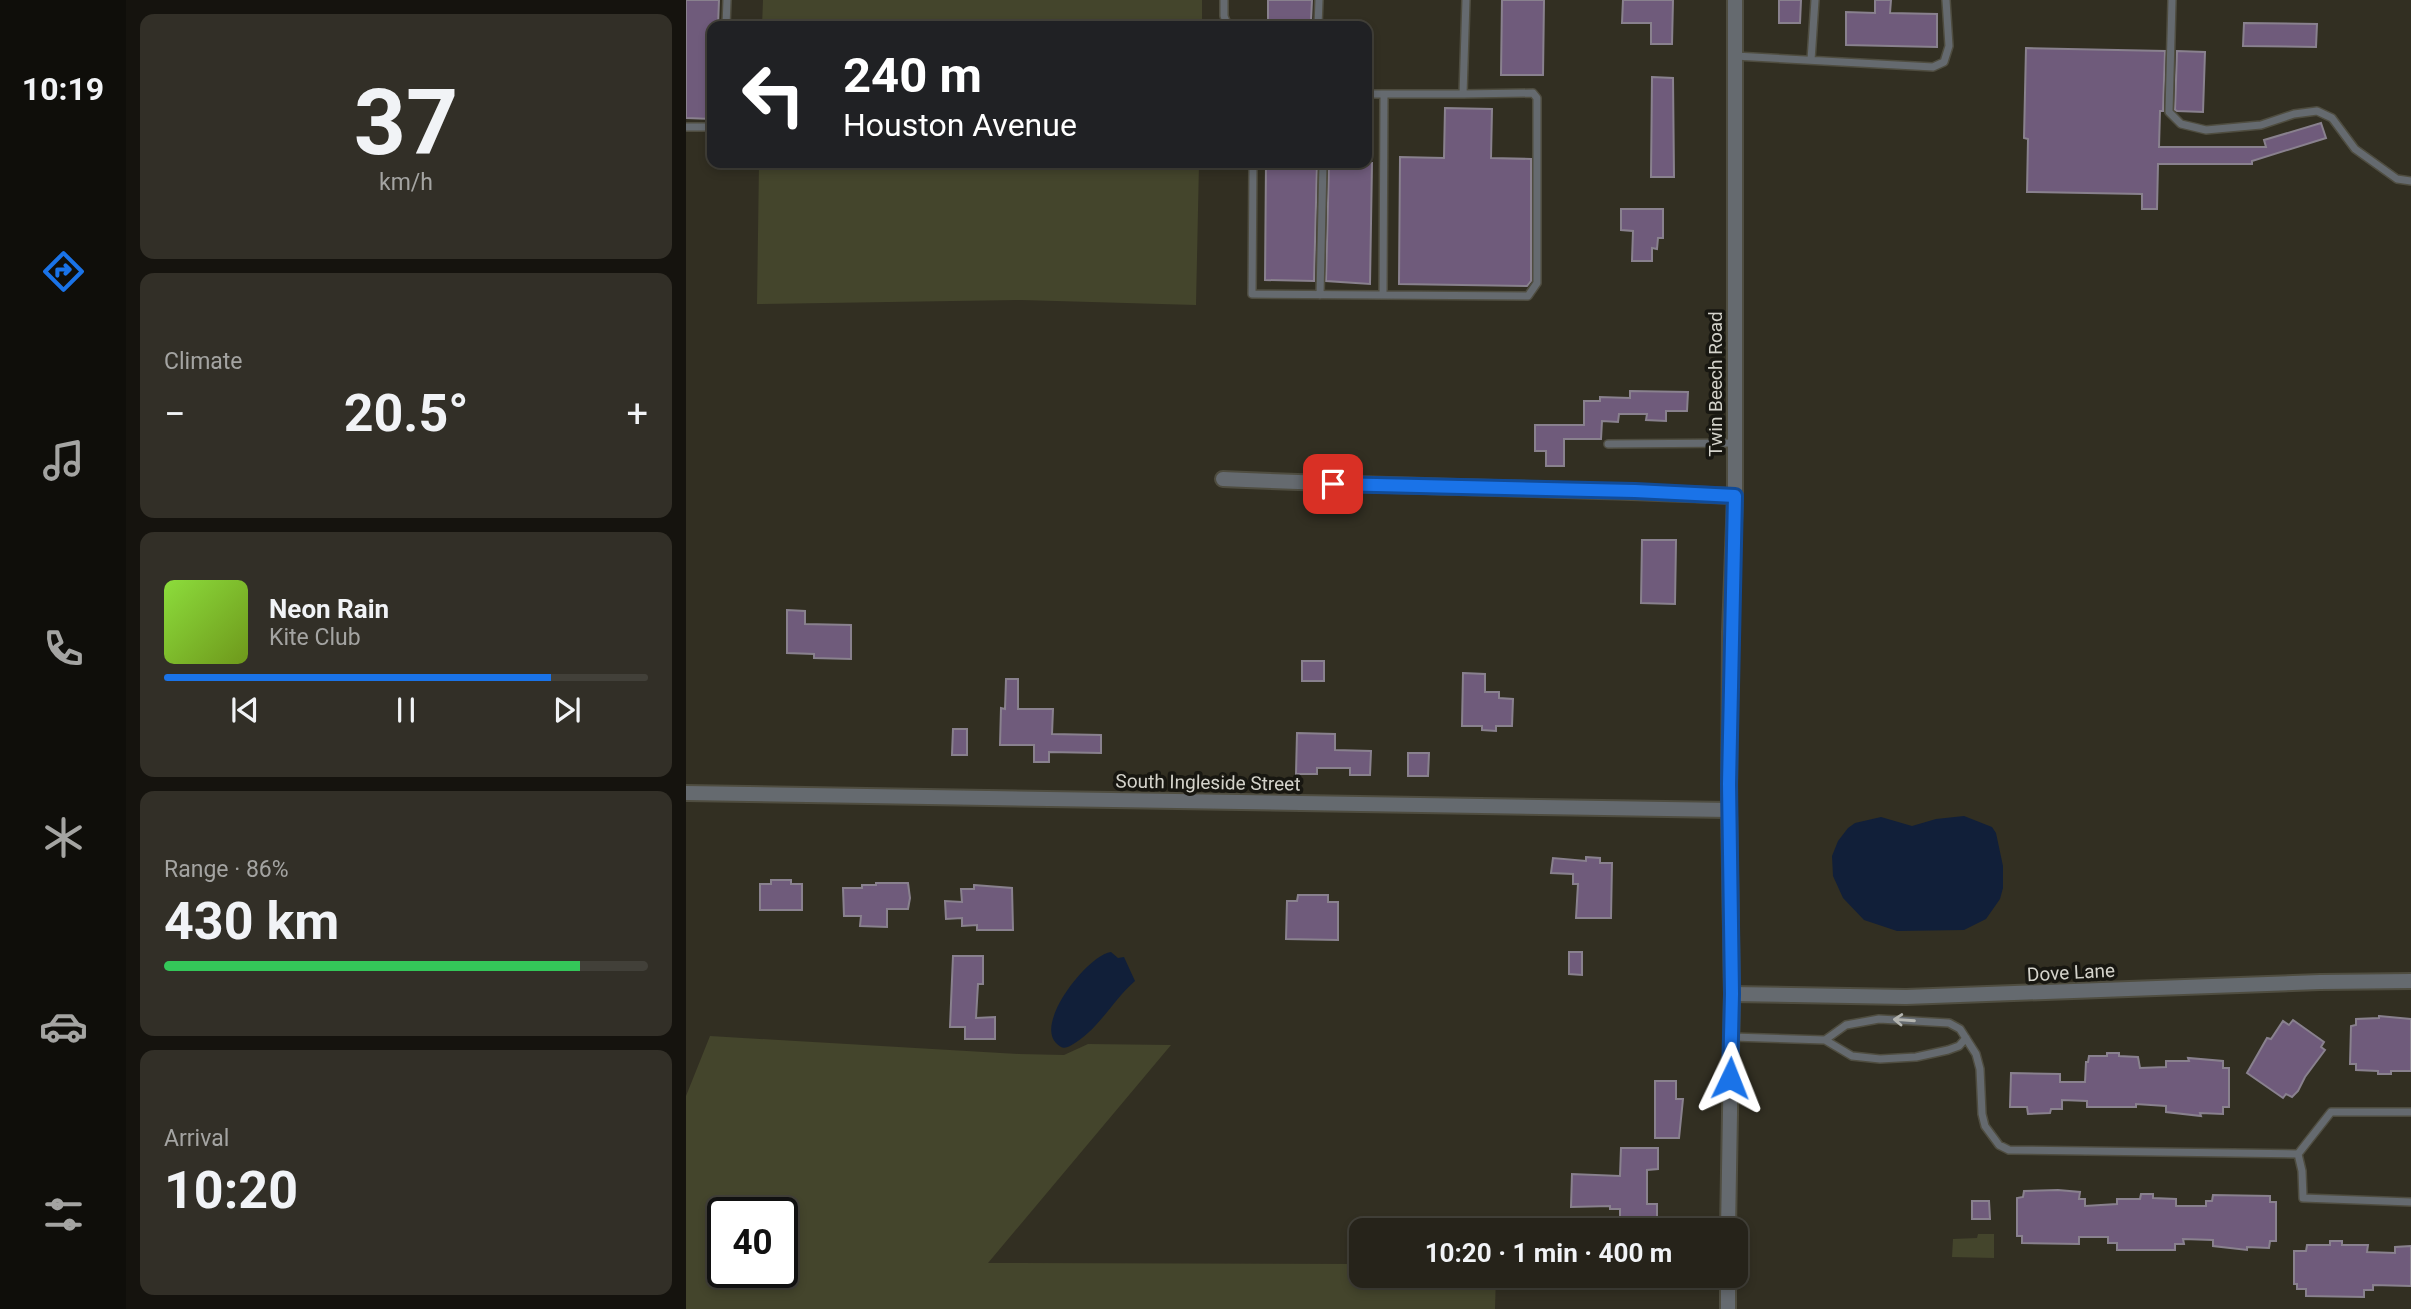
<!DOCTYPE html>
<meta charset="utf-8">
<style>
:root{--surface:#26231a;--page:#322f27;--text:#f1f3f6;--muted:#a4a4a2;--line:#424039;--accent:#1a73e8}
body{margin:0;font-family:Roboto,sans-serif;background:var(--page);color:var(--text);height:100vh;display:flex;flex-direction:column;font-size:26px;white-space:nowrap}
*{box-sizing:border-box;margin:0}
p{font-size:23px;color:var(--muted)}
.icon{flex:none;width:38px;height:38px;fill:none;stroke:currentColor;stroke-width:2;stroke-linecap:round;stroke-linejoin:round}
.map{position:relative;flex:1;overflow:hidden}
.drawer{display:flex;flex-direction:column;gap:14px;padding:14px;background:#15130e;width:560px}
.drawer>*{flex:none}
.top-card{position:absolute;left:21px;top:21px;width:665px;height:147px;border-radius:14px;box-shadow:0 4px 10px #0003,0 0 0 2px var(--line);background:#202124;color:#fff;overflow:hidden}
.speed{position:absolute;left:21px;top:1197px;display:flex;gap:14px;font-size:35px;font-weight:700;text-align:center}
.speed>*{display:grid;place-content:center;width:91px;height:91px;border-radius:50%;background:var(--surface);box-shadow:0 4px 10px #0003,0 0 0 2px var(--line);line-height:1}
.speed .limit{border:4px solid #111;border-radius:10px;background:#fff;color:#111}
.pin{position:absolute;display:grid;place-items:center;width:60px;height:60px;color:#fff;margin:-30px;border-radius:14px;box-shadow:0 4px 10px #0006}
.me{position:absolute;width:77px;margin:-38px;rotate:2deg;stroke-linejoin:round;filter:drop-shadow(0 0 5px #0008)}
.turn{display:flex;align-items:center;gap:24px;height:147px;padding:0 21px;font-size:32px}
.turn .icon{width:91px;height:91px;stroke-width:2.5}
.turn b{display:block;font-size:49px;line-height:60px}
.big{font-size:52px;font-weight:700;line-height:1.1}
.drawer .tile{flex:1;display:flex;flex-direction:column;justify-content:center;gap:10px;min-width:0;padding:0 24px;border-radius:14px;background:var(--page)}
.drawer .dial{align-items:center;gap:0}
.dial b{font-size:91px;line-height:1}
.song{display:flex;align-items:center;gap:21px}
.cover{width:84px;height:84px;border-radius:10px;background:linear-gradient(135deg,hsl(90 70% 55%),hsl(80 70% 35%))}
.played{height:7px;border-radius:4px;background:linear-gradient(90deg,var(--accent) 80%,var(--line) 80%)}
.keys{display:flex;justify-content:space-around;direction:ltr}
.heat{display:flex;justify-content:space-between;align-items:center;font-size:38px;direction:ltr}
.charge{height:10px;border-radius:5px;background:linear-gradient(90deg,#34c759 86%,var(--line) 0)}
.trip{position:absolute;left:663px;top:1218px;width:399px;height:70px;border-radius:14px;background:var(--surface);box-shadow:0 4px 10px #0003,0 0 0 2px var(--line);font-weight:700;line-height:70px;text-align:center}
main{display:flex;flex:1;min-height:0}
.tabs{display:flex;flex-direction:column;width:126px;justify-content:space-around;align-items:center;background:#0f0e0a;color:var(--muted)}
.tabs .icon{width:49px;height:49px}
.tabs .selected{color:var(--accent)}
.tabs b{font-size:32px;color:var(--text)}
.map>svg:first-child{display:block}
.green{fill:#44452c;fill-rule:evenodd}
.water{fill:#111f39}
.building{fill:#6f5b7b;stroke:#89818e;stroke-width:2}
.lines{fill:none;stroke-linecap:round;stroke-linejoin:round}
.service-casing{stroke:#4f4d40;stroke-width:10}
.minor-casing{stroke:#4f4d40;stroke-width:18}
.tertiary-casing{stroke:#4f4d40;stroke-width:18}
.service{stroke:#656a6f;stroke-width:7}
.minor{stroke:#656a6f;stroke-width:14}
.tertiary{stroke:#656a6f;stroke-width:14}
.oneway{stroke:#b3b4af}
.route-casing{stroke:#114b97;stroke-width:18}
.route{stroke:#1a73e8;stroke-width:12}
.labels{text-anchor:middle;stroke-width:7;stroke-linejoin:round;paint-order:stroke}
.street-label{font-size:19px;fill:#d4d3cb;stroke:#181711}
</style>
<main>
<nav class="tabs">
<b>10:19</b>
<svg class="icon selected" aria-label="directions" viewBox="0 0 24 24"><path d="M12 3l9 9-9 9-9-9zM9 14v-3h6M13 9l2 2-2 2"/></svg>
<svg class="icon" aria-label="music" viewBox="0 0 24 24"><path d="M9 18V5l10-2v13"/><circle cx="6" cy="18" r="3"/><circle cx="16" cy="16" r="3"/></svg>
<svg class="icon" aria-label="phone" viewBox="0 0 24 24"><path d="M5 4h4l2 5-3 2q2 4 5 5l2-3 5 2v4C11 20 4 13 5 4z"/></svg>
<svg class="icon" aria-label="climate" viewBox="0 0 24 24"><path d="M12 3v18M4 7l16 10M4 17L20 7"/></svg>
<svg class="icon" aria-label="car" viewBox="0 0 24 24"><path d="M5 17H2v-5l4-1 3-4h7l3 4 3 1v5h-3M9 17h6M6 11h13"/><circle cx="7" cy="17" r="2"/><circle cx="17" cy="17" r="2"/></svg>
<svg class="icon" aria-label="filters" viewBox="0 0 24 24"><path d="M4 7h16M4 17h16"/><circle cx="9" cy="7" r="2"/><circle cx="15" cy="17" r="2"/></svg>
</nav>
<section class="drawer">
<div class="tile dial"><b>37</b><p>km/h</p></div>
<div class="tile"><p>Climate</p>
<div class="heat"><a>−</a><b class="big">20.5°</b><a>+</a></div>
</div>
<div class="tile">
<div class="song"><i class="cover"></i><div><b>Neon Rain</b><p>Kite Club</p></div></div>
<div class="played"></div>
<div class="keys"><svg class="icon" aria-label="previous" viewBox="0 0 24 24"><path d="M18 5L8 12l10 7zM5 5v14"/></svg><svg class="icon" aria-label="pause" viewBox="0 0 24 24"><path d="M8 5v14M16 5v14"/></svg><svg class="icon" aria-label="next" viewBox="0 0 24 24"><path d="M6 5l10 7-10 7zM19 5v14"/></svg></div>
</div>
<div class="tile"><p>Range · 86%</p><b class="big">430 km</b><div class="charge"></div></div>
<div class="tile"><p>Arrival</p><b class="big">10:20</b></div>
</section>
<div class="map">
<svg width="1725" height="1309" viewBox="0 0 1725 1309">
<rect width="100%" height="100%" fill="#322f22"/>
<path class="green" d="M77 0H516V26H76Z
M73 163H513L510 305 335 300 71 304Z
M24 1036 333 1054 378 1055 402 1044 485 1045 302 1263 675 1264 676 1276H810L809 1309H0V1096ZM37 1213H96V1272H37Z
M1292 1234H1308V1258L1266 1257 1267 1239 1291 1238Z"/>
<path class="water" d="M1278 816 1306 827 1310 833 1317 866V888L1314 899 1300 919 1278 930 1211 931 1178 920 1157 898 1147 876 1146 856 1152 841 1162 828 1169 823 1195 817 1226 826 1250 819Z
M425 952 432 958 438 957 449 981C426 1001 412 1031 384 1046 378 1049 375 1048 370 1043 349 1022 402 955 425 952Z"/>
<path class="building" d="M0 0H33L32 26H26V119L0 118Z
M582 0H626L625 21 582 20Z
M816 0H858L857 75H815Z
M937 0H987L986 44H965V23H936Z
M1093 0H1115L1114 23H1093Z
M1189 0H1205L1204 13 1251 14V47L1160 45V12L1189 13Z
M1558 23 1631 24 1630 47 1557 46Z
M1340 48 1479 51 1477 111H1474L1473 147H1580L1578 140 1635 123 1640 138 1566 161V164H1472L1471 209H1456V194L1341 192 1342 139 1338 138Z
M1491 51 1519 52 1517 112 1491 111 1489 110Z
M966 77 987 78 988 177H965Z
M759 108 806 109 805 158 845 159V281L841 286 713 284 714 157 758 158Z
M580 163H631L628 281 579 280Z
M643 163H686L684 284 640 281Z
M935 209H977V238H972L971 249 966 248V261H946L947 231 935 230Z
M944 391 1002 392 1001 411H980V421L960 420 961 414H933L932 422 916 421 915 439H878V466H860V451H849V425H898V401H914V397L944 398Z
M956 540H990L989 604 955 603Z
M101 610 119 611V624L165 625V659L128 658V654L101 653Z
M616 661H638V681H616Z
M777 673 799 674V692H813V698L827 699 826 726H810V731L796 730V726H776Z
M320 679H332V709H367L366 734 415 735V753L363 752V762H348V745H314L315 708 319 709Z
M267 729H281V755H266Z
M611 733 649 734V750L685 751 684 775H664V768H631V774H610Z
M722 753H743L742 776H722Z
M900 857 914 858V863H926L925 918H890L892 884H887V874L865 873 867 858 900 861Z
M85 880H105V884H116V910H74V884H85Z
M190 883H222L224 898 222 909H201V927L174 926 175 916H158L157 888H176V885H190Z
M288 885 326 888 327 930H291V925L276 926V918L260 919 259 901 276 902 275 889H288Z
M612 895H642V902H652V940L600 939 601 901H611Z
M883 952H896V975L883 974Z
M267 956H297V984H292L290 1018 309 1017V1039H279V1027H264Z
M1693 1016 1725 1019V1071H1705V1074H1692V1071L1670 1070V1064H1664L1665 1026 1670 1025V1019L1693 1018Z
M1607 1020 1638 1042 1635 1047 1639 1050 1619 1077 1612 1091 1606 1097 1600 1094 1597 1098 1561 1073 1581 1038 1585 1039 1597 1021 1603 1025Z
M1421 1053H1433V1056L1452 1057 1454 1068 1480 1067V1061H1503L1502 1058 1537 1061V1068H1543V1107H1537V1114L1514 1113 1515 1116 1480 1112V1106L1450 1104V1107H1401V1101L1376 1100V1109H1365L1364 1113 1342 1114 1341 1107H1324L1325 1073 1374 1074V1082H1399L1400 1062H1402L1403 1056H1421Z
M969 1081H990V1099H997L993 1138H969Z
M935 1148H972V1169L961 1170V1204H971V1225H934V1209H924V1206L885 1207 886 1174 934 1176Z
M1372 1190 1394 1192 1393 1199H1399V1206L1431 1204V1199H1454L1455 1194H1467V1198L1490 1199V1206H1520V1201H1526L1527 1195 1584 1196V1202H1590V1241H1584L1583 1248 1561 1247V1250L1527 1246V1240L1497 1239 1498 1244H1489V1250H1431V1243H1422V1237H1393V1244L1336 1243V1236H1331V1198L1337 1197 1338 1191Z
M1286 1201H1303L1304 1219H1286Z
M1644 1241H1656V1245H1682L1681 1252 1709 1253V1247L1725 1246V1286L1687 1285V1290H1678V1297L1620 1296V1289H1611V1284H1608V1251H1620L1621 1245H1644Z"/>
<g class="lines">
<defs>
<path id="service" d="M538 0V16L542 26
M1486 0 1483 112 1495 124 1520 130 1575 125 1608 114 1631 111 1646 118 1669 149 1711 179 1725 181
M40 26 41 0
M632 26 633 0
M1049 56 1247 67 1258 62 1263 46 1260 0
M1125 60 1129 0
M681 94H777L780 0
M0 127H26
M567 163 566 294 842 296 851 283V98L847 93 777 94
M634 295 637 163
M697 295 698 94
M922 444 1049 443
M1046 1037 1139 1040 1166 1056 1194 1059 1230 1057 1262 1050 1273 1046 1280 1038
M1139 1040 1160 1025 1193 1019 1263 1023 1274 1029 1290 1054 1294 1069 1296 1114 1299 1126 1313 1145 1323 1150 1612 1154
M1612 1154 1616 1171 1617 1198 1725 1202
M1612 1154 1645 1112H1725"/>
<path id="minor" d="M537 479C708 487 878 488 1049 496
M0 793 1043 810
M1046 994 1220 997 1634 982 1725 981"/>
<path id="tertiary" d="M1042 1230 1046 994 1043 810 1044 632 1049 496V0
M1042 1309V1276"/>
</defs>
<use href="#service" class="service-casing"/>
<use href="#minor" class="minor-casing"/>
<use href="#tertiary" class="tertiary-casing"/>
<use href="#service" class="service"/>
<use href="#minor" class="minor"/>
<use href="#tertiary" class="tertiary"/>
</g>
<defs><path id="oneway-shaft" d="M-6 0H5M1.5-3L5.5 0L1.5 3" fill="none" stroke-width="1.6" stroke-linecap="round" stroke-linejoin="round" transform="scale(1.75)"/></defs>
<use class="oneway" href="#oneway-shaft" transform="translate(1218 1020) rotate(-176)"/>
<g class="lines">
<defs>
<path id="route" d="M647 484 949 491 1049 496 1043 784 1046 994 1044 1078"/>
</defs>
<use href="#route" class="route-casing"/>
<use href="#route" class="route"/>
</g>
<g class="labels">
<g class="street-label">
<text transform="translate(1029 384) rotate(-90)" y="7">Twin Beech Road</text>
<text transform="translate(522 782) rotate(1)" y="7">South Ingleside Street</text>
<text transform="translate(1385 972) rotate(-3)" y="7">Dove Lane</text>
</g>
</g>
</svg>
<div class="speed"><div class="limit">40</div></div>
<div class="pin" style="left:647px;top:484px;background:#d93025"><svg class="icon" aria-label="arrive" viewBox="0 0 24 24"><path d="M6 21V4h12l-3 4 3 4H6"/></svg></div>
<svg class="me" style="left:1044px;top:1078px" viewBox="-20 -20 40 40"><path d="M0-17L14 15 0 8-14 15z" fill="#1a73e8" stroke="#fff" stroke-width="4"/></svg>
<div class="trip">10:20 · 1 min · 400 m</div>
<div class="top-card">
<div class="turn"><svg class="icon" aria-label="left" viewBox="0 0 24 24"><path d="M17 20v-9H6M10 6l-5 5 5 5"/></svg><div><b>240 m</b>Houston Avenue</div></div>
</div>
</div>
</main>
